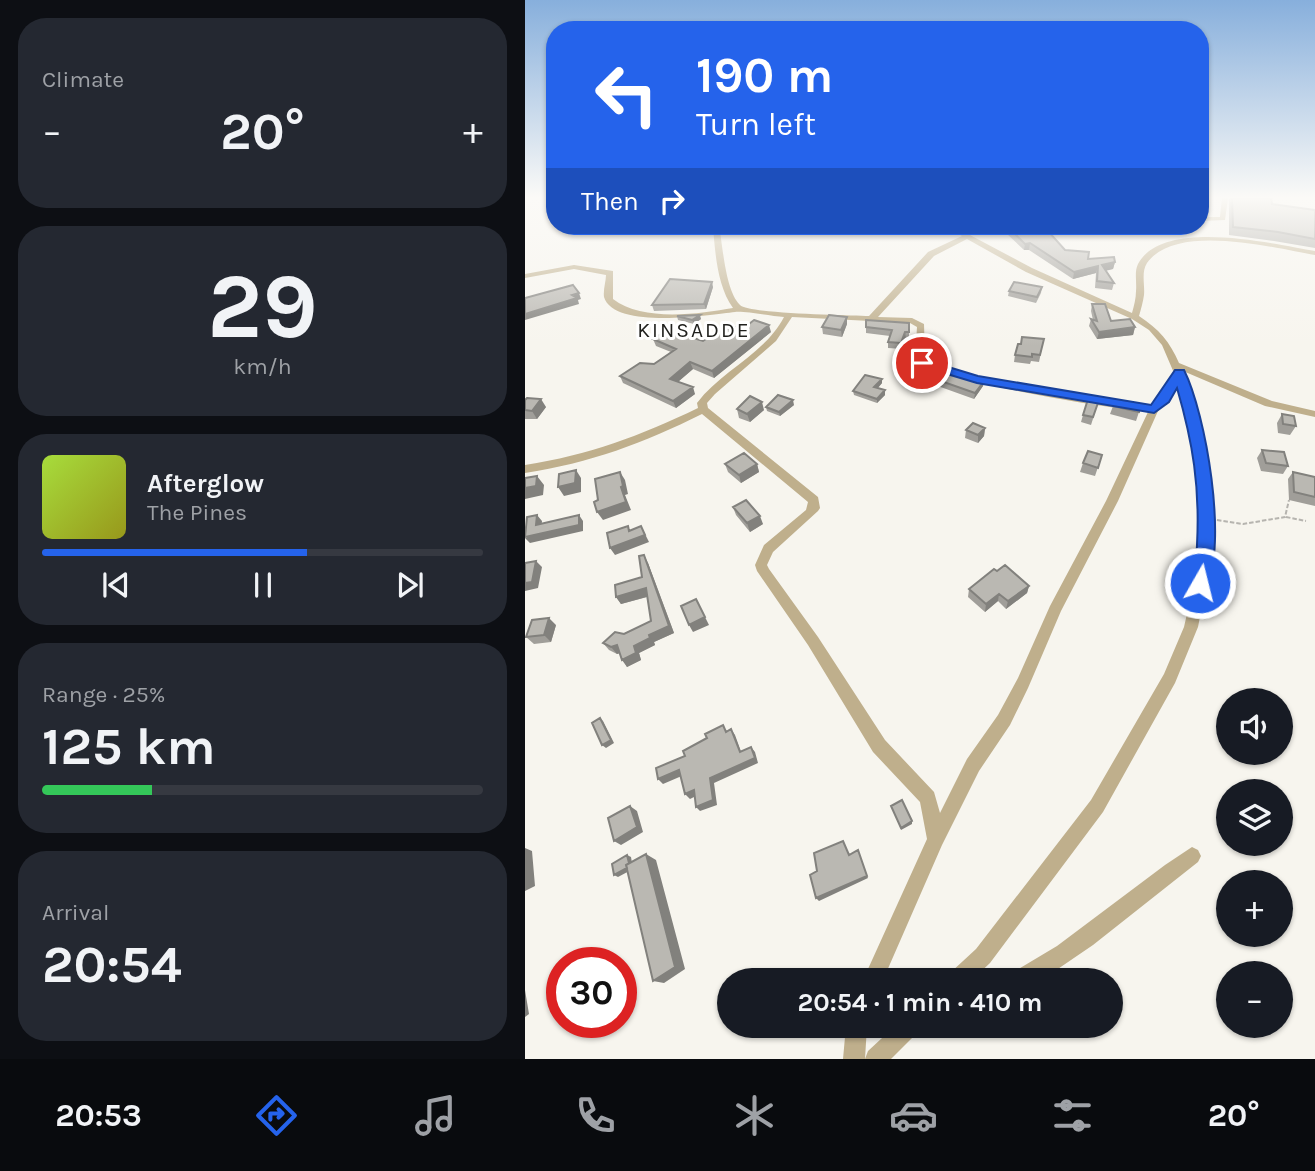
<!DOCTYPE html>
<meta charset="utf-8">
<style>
:root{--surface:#171b24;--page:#242831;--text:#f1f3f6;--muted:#9ea1a6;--line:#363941;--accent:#2563eb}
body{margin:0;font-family:Karla,sans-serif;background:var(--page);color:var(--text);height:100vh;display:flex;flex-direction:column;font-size:26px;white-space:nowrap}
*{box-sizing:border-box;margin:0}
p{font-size:23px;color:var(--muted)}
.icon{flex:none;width:38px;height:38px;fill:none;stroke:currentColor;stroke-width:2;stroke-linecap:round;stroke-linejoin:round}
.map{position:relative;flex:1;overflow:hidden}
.panel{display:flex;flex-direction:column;gap:18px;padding:18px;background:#0d0f14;width:525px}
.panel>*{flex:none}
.top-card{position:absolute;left:21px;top:21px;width:663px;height:214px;border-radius:28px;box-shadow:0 2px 5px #0004;background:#2563eb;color:#fff;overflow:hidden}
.fabs{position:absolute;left:691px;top:688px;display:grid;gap:14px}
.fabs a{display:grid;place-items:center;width:77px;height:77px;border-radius:50%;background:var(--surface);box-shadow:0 2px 5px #0004;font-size:35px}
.speed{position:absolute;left:21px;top:947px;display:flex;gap:14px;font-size:35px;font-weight:700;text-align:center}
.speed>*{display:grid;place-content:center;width:91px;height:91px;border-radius:50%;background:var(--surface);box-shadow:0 2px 5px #0004;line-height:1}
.speed .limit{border:10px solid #d22;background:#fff;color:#111}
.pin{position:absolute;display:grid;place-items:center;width:60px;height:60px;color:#fff;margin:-30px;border:4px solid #fff;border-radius:50%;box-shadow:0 2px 7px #0007}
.me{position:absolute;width:77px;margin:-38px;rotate:8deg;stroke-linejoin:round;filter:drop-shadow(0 0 5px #0008)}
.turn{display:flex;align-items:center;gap:24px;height:147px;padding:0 35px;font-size:32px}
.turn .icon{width:91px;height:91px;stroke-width:2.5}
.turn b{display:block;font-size:49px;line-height:60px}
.then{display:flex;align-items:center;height:66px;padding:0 35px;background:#0003;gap:14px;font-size:26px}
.big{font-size:52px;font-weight:700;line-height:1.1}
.panel .card{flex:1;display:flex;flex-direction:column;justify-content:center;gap:10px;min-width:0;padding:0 24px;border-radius:28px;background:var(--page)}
.panel .dial{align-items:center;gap:0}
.dial b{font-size:91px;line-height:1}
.song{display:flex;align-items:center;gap:21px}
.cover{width:84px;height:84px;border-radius:10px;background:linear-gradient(135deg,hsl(80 70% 55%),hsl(60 70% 35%))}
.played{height:7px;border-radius:4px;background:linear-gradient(90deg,var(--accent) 60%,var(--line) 60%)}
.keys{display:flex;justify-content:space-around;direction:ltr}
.heat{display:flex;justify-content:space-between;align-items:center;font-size:38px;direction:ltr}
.charge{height:10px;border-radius:5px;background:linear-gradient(90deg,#34c759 25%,var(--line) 0)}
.trip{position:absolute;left:192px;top:968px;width:406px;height:70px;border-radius:35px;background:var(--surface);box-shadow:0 2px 5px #0004;font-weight:700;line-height:70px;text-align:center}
.dock{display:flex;height:112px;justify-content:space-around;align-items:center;background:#090b0e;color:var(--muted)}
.dock .icon{width:49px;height:49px}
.dock .active{color:var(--accent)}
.dock b{font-size:32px;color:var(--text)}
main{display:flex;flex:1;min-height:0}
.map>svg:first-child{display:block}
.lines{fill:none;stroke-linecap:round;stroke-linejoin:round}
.path{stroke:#b6b4af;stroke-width:2;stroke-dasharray:4.5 2;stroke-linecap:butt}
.street{fill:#bfaf8c;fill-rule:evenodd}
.wall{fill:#a09e99}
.shaded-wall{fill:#82817d}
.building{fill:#bab8b2;stroke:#82817d;stroke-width:2}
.route{fill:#2563eb;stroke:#184099;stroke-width:2}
.labels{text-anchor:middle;stroke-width:6;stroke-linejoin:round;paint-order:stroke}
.far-quarter-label{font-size:21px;letter-spacing:2px;fill:#21211e;stroke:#fff}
</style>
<main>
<section class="panel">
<div class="card"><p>Climate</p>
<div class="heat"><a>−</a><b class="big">20°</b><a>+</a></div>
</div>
<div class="card dial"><b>29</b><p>km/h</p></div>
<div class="card">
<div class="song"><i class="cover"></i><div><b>Afterglow</b><p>The Pines</p></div></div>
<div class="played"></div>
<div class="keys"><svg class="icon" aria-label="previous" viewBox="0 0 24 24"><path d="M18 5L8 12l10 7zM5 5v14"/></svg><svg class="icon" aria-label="pause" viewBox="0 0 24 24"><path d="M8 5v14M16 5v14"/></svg><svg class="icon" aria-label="next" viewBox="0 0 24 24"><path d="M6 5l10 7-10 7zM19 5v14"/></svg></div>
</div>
<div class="card"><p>Range · 25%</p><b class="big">125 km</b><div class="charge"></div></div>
<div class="card"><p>Arrival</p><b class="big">20:54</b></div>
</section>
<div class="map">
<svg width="790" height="1059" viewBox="0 0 790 1059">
<rect width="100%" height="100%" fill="#f7f5ee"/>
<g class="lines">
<path class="path" d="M761 517 781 521
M692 520 718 524 760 517 764 500"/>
<path class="street" d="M697 198H703L700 220 676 221V217H695Z
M188 226H194C198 246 200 290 215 305 224 314 324 315 344 316L403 252 437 236 420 226H428L507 268 607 313C609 306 611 298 611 291 612 283 609 272 613 264 638 217 749 244 790 251V255C749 248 651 222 622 263 616 272 620 285 619 295 618 302 616 309 614 316 634 329 645 342 654 363L747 401 790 411V417L740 406 658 371 680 443 688 510 686 561 673 627 650 683 578 812 465 963 447 980H422L425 973 451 949 566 800 639 674 659 627 674 561 676 510 670 443 652 384 643 401 633 411 593 501 536 611 503 688 485 725 454 771 417 845 358 980H338L402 839 395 802 348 752 283 645 232 571 230 565 239 545 281 510 283 502 177 414C119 443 65 463 0 473V465C64 455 115 436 173 408L172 403C197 370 240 354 259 317 246 316 220 311 210 312 185 315 89 330 79 297 78 290 81 281 81 275L49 269 0 278V274L49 265 88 271V299C117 322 174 314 208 308 192 286 190 251 188 226ZM442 239 501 272 607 319 624 330 637 345 649 373 635 397 627 406C578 400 530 392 482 383 455 377 424 373 400 358L399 324 387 318 353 317 409 256ZM267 317 385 323 392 327 390 359C406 373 431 377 451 382 507 395 565 405 623 412L581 501 525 606 493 678 473 715 442 759 415 813 409 792 360 740 293 637 244 569 242 565 248 552 293 511 295 508 293 497 183 408 182 403 190 394 251 341Z
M667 847 673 850 676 856 673 862 568 945 524 975 514 980H484L487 973 532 946 640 865Z
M321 1026H342L340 1059H318Z
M370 1026H396L392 1033 366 1059H340L343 1051Z"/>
</g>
<path class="wall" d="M704 198H746L747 204 790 210V248L749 241 704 235Z
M633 226H648L646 232 632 230Z
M483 227 503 233 540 250 563 259 590 262 588 269 581 270 589 283 587 290 570 288 571 273 548 279 504 250H499L482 234Z
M188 287 181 309 129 311 127 305Z
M517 287 516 293 511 303 483 296 484 291Z
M567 304 586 321 610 327 608 335 572 339 564 326 566 319 568 320 566 311Z
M152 316 176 319 169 324 153 320Z
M322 317V324L317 337 298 334 297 327Z
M384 323V338H381L377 349 363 348V342L365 336 341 333V327Z
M198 332H246L189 378 168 369 153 382 170 394 151 408 98 383 95 376 129 364 146 352 131 346 128 339 178 341Z
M519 339 514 362 506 361 505 364 489 362 490 355 496 344Z
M357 379V383L353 388 360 395 352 403 329 395 328 391Z
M410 379 459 381 458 386 449 399 410 385Z
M0 400 21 407 12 419H0Z
M574 400 566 425 556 422 558 415Z
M590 401 614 412 611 421 585 414Z
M269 405 255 416 242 411 241 407Z
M212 409 239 410 225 422 214 418Z
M757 414 771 426 765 435 753 433 752 423Z
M460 428 459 436 453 443 440 438 441 430Z
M737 450 763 466 758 474 736 471 732 458Z
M577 455 570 476 555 472 558 463Z
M200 464H232L234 472 216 483 203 472Z
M768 472 790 477V506L764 500 763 479Z
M208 507 238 524 225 532 211 515Z
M123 563 149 633 129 642 130 645 114 653 116 660 102 667 95 653 92 654 84 650 78 643 126 621 122 597 96 604 91 597 117 577Z
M472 571 504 586 502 593 481 609 473 601 460 612 443 597 444 589Z
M31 625 26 642 9 644 1 637Z"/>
<path class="shaded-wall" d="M505 243 504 250H499L500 244Z
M590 262 588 269 576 272 577 265Z
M573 266 571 273 548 279 549 272Z
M187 282 188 287 181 309 179 304Z
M54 293 56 299 53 300 54 304 0 320V314Z
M175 315 176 319 169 324 167 320Z
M322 317V324L317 337 316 330Z
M244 325 246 332 189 378 187 371Z
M610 327 608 335 572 339 574 332Z
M380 332 381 338 377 349 376 343Z
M165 362 168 369 148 386 145 379Z
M357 379V383L350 391 349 387Z
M459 381 458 386 449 399 450 393Z
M168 387 170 394 151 408 148 401Z
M360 390V395L352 403V399Z
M16 399 21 407 12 419 7 411Z
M268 400 269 405 255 416 254 412Z
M237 402 239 410 225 422 222 414Z
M460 428 459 436 453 443V435Z
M232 464 234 472 216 483 214 475Z
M51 470 56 478V492L39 496 33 487Z
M95 472 100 480 103 494 100 495 106 510 78 520 72 512 96 487Z
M12 476 19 485 18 495 0 499V488Z
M12 515 17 521 16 531 11 525Z
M54 515 58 521V531L5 543 0 538Z
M235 516 238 524 225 532 222 523Z
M116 526 124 542 90 555 85 548Z
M119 555 123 563 149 633 129 642 130 645 114 653 116 660 102 667 97 660 109 646 124 635 144 626Z
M11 561 17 567 13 588 0 591V583Z
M504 586 502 593 481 609 483 601Z
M121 588 125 596 96 604 91 597Z
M474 594 473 601 460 612 461 604Z
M171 599 184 625 168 632 164 625Z
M24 618 31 625 26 642 19 635Z
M92 645 98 652 92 654 86 647Z
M75 718 78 721 89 743 81 748 77 745Z
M206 729 210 735 218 757 215 752Z
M226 747 230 752 233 763 189 783 192 805 175 811 171 807 185 778Z
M154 770 159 775 138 784 133 779Z
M169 790 173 795 165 799 160 794Z
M105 806 112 811 118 832 96 845 89 841Z
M387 821V824L376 830V828Z
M0 848 7 851 10 886 0 891Z
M121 854 131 860 160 969 139 983 128 981Z
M102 855 106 857 108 869 93 877 89 875Z
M342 876 343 878 294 901 291 898Z
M0 990 4 1014 0 1017Z"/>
<path class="building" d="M707 198H746L747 204 790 210V239L753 232 708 227Z
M495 226 503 233 523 231 540 250 564 252 563 259 589 257 590 262 577 265 589 283 572 281 573 266 549 272 505 243 500 244 483 227Z
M145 279 187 282 179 304 127 305Z
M489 282 517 287 512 297 484 291Z
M48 285 54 293 47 295 52 298 0 314V298Z
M567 304H580L586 321 605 319 610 327 574 332 566 319 572 321Z
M175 315 167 320 152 316Z
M304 315 322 317 316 330 297 327Z
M229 320 244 325 187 371 165 362 145 379 168 387 148 401 95 376 115 363 129 364 151 349 128 339 142 330 178 341 193 331 198 332 206 327 219 328Z
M341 320 384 323V332H380L376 343 363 342 367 330 341 327Z
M497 337 519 339 515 355 507 354V357L490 355 493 344H496Z
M415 369 459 381 450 393 410 379Z
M340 375 357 379 349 387 360 390 352 399 328 391Z
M253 395 268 400 254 412 241 407Z
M225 396 237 402 222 414 212 409Z
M2 398 16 399 7 411 0 410V400Z
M563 399 574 400 568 417 558 415Z
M590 401 615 405 614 412 588 406Z
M757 414 769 416 771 426 758 424Z
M448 423 460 428 453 435 441 430Z
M737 450 759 452 763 466 741 463Z
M563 451 577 455 573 468 558 463Z
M219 453 232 464 214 475 200 464Z
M51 470 50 483 33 487 34 474Z
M95 472 98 486 96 487 101 502 72 512 69 502 73 500 70 479Z
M768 472 790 477V497L769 492Z
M12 476 11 486 0 488V478Z
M221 500 235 516 222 523 208 507Z
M12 515 11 525 54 515V525L0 537 2 517Z
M103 526 104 531 116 526 120 535 85 548 82 533Z
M119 555 144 626 124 635 125 638 109 646 111 653 97 660 92 645 86 647 78 643 90 632 99 634 126 621 121 588 91 597 90 585 117 577 114 556Z
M11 561 7 582 0 583V563Z
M480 565 504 586 483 601 474 594 461 604 444 589 469 569 472 571Z
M171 599 180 617 164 625 156 606Z
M24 618 19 635 1 637 7 620Z
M75 718 86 740 77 745 67 723Z
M198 725 201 732 206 729 215 752 226 747 230 758 185 778 188 800 171 807 169 790 160 794 154 770 133 779 131 768 160 756 158 751 182 738 180 734Z
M377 800 387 821 376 828 366 806Z
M105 806 112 827 89 841 83 818Z
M318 841 324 855 333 850 342 876 291 898 285 875 292 871 289 853Z
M121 854 150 967 128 981 101 865Z
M102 855 104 863 101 865 102 868 89 875 87 864Z"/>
<linearGradient id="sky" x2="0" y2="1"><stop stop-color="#87afdc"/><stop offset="0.57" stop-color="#fbfaf7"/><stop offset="1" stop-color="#fbfaf7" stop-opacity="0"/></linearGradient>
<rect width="790" height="346" fill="url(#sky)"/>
<path class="route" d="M397 359 453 376 626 405 650 370H659C681 414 703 543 681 588H669C664 577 672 557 672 545 675 487 668 443 652 388L644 402 629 413 452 383 392 365V360Z"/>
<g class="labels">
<g class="far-quarter-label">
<text x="169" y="337">KINSADDE</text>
</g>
</g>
</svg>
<div class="fabs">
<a><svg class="icon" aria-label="sound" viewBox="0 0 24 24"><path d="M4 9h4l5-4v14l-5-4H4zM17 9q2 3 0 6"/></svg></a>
<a><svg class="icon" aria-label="layers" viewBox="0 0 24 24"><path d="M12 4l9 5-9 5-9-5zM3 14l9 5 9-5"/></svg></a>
<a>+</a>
<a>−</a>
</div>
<div class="speed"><div class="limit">30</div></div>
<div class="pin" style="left:397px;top:363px;background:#d93025"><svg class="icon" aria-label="arrive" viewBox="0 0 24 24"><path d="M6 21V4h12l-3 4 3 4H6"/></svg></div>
<svg class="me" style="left:675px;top:583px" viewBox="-20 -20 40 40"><circle r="17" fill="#2563eb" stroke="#fff" stroke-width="3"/><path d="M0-11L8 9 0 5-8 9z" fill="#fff"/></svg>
<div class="trip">20:54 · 1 min · 410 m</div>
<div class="top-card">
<div class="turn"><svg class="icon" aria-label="left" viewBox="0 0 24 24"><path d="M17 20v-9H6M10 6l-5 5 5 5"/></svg><div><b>190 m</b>Turn left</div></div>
<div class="then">Then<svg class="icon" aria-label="right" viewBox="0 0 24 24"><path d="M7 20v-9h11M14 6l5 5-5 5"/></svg></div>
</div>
</div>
</main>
<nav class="dock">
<b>20:53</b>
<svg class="icon active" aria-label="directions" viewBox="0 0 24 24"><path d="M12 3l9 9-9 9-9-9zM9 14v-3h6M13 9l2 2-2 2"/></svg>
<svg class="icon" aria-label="music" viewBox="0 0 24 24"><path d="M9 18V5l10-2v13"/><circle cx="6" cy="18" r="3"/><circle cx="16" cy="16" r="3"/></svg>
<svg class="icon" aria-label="phone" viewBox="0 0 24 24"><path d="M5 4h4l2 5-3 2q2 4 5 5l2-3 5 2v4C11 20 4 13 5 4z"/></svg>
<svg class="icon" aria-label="climate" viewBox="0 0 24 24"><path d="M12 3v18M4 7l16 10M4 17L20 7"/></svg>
<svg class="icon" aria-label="car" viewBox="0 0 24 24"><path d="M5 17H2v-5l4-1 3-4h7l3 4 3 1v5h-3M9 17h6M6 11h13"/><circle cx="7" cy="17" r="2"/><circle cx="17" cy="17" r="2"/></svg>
<svg class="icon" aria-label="filters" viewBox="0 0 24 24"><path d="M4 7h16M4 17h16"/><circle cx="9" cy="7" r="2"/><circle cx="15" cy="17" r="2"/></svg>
<b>20°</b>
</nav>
